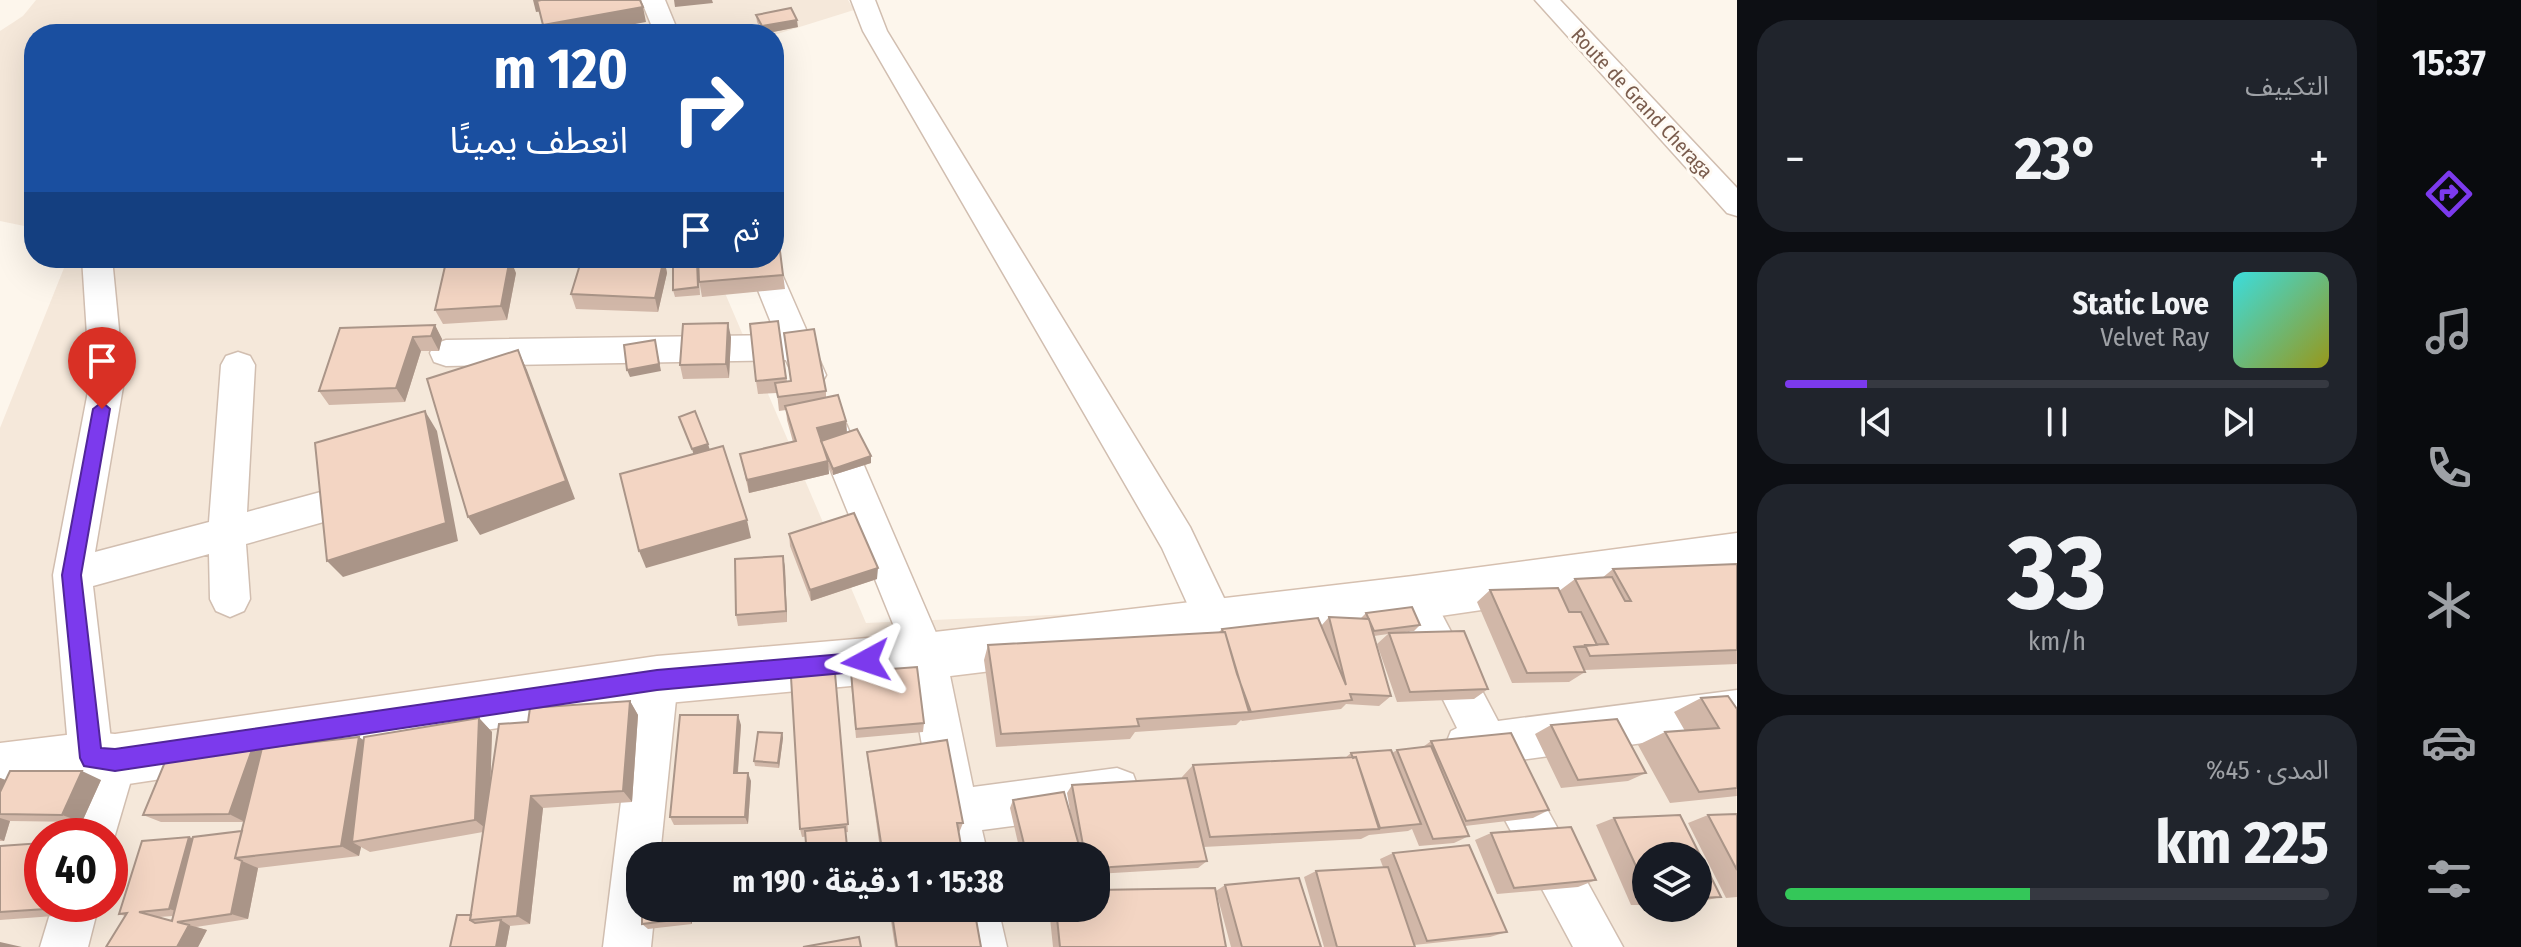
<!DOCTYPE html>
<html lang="ar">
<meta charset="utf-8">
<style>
:root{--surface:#171b24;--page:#20242c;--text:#f1f3f6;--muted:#9ea1a6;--line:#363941;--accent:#7c3aed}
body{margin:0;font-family:"Fira Sans Condensed","Noto Sans Arabic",sans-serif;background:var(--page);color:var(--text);direction:rtl;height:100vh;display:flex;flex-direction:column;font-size:30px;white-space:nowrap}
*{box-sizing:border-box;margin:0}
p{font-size:26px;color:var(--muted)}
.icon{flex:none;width:44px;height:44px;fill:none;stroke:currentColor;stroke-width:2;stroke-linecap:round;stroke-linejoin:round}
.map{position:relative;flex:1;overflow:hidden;direction:ltr}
.sheet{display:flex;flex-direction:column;gap:20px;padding:20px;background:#0d0f14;width:640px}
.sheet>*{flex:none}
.guide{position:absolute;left:24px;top:24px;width:760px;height:244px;border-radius:32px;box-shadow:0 8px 32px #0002;direction:rtl;background:#1a4fa0;color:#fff;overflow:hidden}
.controls{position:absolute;left:1632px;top:842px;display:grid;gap:16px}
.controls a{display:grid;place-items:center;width:80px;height:80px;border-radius:50%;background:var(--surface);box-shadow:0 8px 32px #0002;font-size:40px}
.speed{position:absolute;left:24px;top:818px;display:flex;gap:16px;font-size:40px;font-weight:700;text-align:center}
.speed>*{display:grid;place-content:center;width:104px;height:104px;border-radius:50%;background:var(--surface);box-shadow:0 8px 32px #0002;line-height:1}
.speed .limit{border:12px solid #d22;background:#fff;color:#111}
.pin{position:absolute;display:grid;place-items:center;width:68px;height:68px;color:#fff;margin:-82px -34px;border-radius:50% 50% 50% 0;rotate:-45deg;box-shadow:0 0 8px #0007}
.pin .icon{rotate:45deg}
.me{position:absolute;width:88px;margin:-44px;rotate:265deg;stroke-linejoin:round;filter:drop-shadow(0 0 6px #0008)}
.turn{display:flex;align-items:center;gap:28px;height:168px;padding:0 24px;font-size:36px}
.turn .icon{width:104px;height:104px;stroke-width:2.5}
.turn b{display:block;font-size:56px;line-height:68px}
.then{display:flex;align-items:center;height:76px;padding:0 24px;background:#0003;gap:16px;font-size:30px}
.big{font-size:60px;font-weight:700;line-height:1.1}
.sheet .widget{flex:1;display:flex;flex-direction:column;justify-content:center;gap:12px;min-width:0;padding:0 28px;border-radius:32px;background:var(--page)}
.sheet .dial{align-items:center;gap:0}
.dial b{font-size:104px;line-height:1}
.song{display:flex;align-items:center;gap:24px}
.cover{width:96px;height:96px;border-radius:12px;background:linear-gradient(135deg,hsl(180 70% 55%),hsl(60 70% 35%))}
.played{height:8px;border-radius:4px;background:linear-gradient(90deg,var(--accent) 15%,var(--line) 15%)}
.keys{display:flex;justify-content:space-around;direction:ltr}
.heat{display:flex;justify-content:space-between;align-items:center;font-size:44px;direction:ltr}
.charge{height:12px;border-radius:6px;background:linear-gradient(90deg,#34c759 45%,var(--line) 0)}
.trip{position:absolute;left:626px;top:842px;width:484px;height:80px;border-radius:32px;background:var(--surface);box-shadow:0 8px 32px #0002;font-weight:700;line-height:80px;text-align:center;direction:rtl}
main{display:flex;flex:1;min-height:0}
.tab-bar{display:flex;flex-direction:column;width:144px;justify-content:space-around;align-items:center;background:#090b0e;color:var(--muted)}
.tab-bar .icon{width:56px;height:56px}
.tab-bar .current{color:var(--accent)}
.tab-bar b{font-size:36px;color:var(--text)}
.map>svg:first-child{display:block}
.residential{fill:#f5e8da;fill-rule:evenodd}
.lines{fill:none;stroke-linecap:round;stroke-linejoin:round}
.street-casing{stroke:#d1beb0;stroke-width:3}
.secondary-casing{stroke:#d6c0b0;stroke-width:3}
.street{fill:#fff;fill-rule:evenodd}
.secondary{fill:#fff;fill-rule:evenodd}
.wall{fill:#d1b7a8;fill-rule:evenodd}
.shaded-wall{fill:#aa9588}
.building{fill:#f3d5c3;stroke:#aa9588;stroke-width:2}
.route{fill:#7c3aed;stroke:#51269a;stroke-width:2}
.labels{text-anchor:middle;stroke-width:6;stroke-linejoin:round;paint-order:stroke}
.far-street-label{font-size:20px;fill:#7a5c4d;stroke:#fffaf3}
</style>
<main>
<nav class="tab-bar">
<b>15:37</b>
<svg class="icon current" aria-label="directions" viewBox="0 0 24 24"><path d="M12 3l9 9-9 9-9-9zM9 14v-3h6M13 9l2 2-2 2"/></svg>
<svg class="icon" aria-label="music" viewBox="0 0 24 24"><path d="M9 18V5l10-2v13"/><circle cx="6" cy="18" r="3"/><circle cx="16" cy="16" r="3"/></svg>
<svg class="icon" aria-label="phone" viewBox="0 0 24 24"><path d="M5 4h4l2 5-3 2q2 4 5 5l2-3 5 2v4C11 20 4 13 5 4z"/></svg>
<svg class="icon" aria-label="climate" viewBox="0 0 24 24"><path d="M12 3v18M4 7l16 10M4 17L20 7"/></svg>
<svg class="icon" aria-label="car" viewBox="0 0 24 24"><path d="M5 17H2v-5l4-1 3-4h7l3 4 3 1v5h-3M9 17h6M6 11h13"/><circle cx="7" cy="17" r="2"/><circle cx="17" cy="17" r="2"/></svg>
<svg class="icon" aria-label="filters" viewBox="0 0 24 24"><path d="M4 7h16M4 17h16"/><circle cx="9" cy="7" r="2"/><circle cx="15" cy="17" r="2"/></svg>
</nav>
<section class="sheet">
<div class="widget"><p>التكييف</p>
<div class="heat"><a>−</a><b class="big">23°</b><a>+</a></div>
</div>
<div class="widget">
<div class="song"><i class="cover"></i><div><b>Static Love</b><p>Velvet Ray</p></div></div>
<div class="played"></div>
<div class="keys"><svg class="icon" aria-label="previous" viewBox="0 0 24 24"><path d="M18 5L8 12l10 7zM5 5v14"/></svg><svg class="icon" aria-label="pause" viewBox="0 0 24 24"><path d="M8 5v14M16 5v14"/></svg><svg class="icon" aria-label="next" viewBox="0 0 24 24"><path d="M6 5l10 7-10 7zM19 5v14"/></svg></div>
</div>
<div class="widget dial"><b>33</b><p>km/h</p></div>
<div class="widget"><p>المدى · 45%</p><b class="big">225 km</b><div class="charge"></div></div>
</section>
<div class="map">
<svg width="1737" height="947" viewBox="0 0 1737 947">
<rect width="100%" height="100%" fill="#fdf6ec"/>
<path class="residential" d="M36 0H848L854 10 774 35 34 34V228L0 221V31L23 16Z
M68 258H710L866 623 1737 585V947H0V428ZM42 836H110V904H42ZM640 856H1096V908H640ZM1646 856H1698V908H1646Z"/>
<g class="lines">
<defs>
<path id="street" d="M641 0H665L679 34H655Z
M851 0H875L887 31 1190 527 1235 621 1229 634 1215 639 1201 634 1162 548 863 31Z
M1535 0H1560L1737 188V216L1727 213Z
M774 256 826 375 821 384 809 388 797 384 786 360 446 366 434 362 430 353 434 344 446 340 776 335 745 258Z
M82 258H112L124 381 95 552 209 522 221 365 226 356 238 352 250 356 255 365 247 512 328 490 341 495 346 506 341 517 246 544 250 599 244 611 230 617 216 611 210 599 209 554 93 586 111 740 115 738 130 745 137 760 110 852V836H71L88 778 76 773 69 758 53 575 90 381Z
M830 412 842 416 847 426 946 656 973 787 1117 768 1133 774 1139 790 1133 806 1117 812 982 830 988 856H942L906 656 813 426 818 416Z
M1413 580 1427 586 1498 721 1737 690V730L1520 760 1623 947H1573L1476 766 1466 767 1451 761 1445 746 1451 731 1457 728 1393 598 1399 586Z
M657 660 672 666 678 680 660 856H640V908H655L651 947H603L636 680 642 666Z
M53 904H99L88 947H40Z
M952 908H998L1007 947H959Z"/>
<path id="secondary" d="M1737 533V573L1413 620 926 679 657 704 115 786 91 784 0 797V743L91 732 115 734 657 656 926 633 1413 576Z"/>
</defs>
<use href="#street" class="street-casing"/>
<use href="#secondary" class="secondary-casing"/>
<use href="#street" class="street"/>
<use href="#secondary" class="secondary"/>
</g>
<path class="wall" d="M756 15 798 27 763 34 757 22Z
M779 243 785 289 702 297 699 280 700 295 675 297 673 290V266H670L668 258H697L698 267Z
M664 258 667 273 658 312 576 309 571 294Z
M516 273 507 320 443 324 435 310Z
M778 321 787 381H791L784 333 826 391V397L846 421 847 433 871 456V463L833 475 828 465 829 474 749 493 740 454 793 442 787 420 786 410 779 411 777 393 758 394 756 381Z
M435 325 442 339 439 351H421L405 402 329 405 319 391Z
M731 337 729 378 683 379 680 365Z
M789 534 877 579 811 601 790 546Z
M783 556 785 568 787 622 738 626 736 615Z
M1737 564V664L1585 670V672L1569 682 1512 683 1477 602 1490 590 1559 591 1575 579 1602 578 1613 569Z
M1366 613 1420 625 1414 631 1395 633 1488 689 1474 699 1397 702 1377 644 1388 634 1374 636 1391 696 1379 706 1346 704 1341 709 1242 721 1241 720 1236 725 1135 732 1130 739 996 747 984 660 988 645 1219 632 1222 629 1321 626 1329 617 1361 618Z
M835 673 848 832 802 837 800 829Z
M851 683 924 723 923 732 856 738Z
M1701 698 1737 709V796L1670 803 1638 745 1665 732 1685 731 1674 712Z
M630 701 638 715 632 802 543 808 530 924 510 926 506 947H450L471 915 483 832 370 852 361 847 359 856 258 868 248 919 196 927 207 930 198 947H106L125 916 119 914 189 837 193 838 242 831 244 822H161L143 815 230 750 254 744 262 749 359 737 363 740 479 718 492 732 490 782 528 722ZM173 916 172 921 159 917Z
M741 725 738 773 751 781 748 824 674 825 670 817Z
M1551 725 1646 773 1628 781 1561 788 1535 734Z
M782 733 783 738 779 768 755 766 754 761Z
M1431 741 1549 810 1533 818 1465 826 1469 836 1454 843 1419 846 1412 829 1408 831 1369 835 1361 839 1203 847 1207 861 1198 868 1096 874V856H1021L1010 808 1013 800 1072 822 1067 793 1072 785 1182 779V777L1193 765 1345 758 1351 753H1392L1397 750 1423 747Z
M867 752 963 823 959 833 963 856H881L868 764Z
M0 778 6 780H101L82 822 10 821 4 841H0Z
M1737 814V897L1726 898 1688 823 1708 815Z
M1680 815 1721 897 1698 902V856H1646V905H1631L1596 825 1614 818Z
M1491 833 1596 880 1578 887 1497 894 1475 840Z
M0 846 42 904H71L67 915 0 920Z
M1393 853 1507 932 1490 937 1414 945 1415 947H1324L1304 877 1316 871 1383 867 1380 859Z
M1225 885 1321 947H1231L1216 891Z
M642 908H692V924L648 929 642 924Z
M735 908H851L852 912 739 922 735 917Z
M889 908H974L981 947H895Z
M1049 908H1096L1226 947H1053Z"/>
<path class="shaded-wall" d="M533 0H607V3L536 12Z
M674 0H712L713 3 675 7Z
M643 7 646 22 581 34H546L543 25Z
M797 20 798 27 763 34 762 26Z
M510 258 516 273 507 320 501 306Z
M664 258 667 273 658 312 655 298Z
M672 258H697L700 295 697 261 670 266 669 259Z
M728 323 731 337 729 378 726 364Z
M435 325 442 339 439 351 431 336Z
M413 337 421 351 405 402 396 388Z
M655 340 661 371 630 377 627 370Z
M518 350 527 370 575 499 480 535 468 517Z
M425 411 437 431 458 541 343 577 327 561Z
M846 421 847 435 818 441 817 428Z
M708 444 710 450 694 456 692 449Z
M871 456V463L833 475V469Z
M828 461 829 474 749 493 747 480Z
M747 520 751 538 646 568 639 551Z
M783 556 785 568 787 622 786 611Z
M878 568 877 579 811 601 810 590Z
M630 701 638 715 632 802 623 791Z
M738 715 741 725 737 782 734 773Z
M479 718 492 732 489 831 475 820Z
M782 733 783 738 779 768 778 763Z
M359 737 376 749 352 842 361 847 359 856 341 846Z
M254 744 268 753 245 822 229 814Z
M82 771 101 780 82 822 62 815Z
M748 773 751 781 748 824 745 817Z
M0 778 20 786 0 814Z
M531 796 543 808 530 924 517 916Z
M0 818 10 821 4 841 0 839Z
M189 837 206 844 187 914 169 909Z
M242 861 258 868 248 919 231 914Z
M48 904H71L67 915 46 909Z
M688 908H692V924L688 918Z
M501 920 510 926 506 947H496Z
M189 925 207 930 198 947H177Z
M0 942 22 947H0Z"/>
<path class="building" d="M541 0H640L643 7 543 25 537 1Z
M791 8 797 20 762 26 756 15Z
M455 30V34H434Z
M774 243H779L783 275 699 282 698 258H774Z
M510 258 501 306 435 310 446 262Z
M582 258H664L655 298 571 294Z
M697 261 698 287 673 290V263Z
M778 321 786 378 756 381 750 324Z
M728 323 726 364 680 365 683 324Z
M435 325 431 336 413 337 396 388 319 391 340 328Z
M814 329 826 391 778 397 775 383 791 381 784 333Z
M655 340 659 364 627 370 624 345Z
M518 350 566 481 468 517 427 379Z
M838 395 846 421 817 428 828 461 747 480 740 454 796 441 785 406Z
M425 411 446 523 327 561 315 443Z
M695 411 708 444 692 449 679 417Z
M857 429 871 456 833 469 821 441Z
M723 446 747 520 639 551 620 474Z
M854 513 878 568 810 590 789 534Z
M783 556 786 611 736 615 735 559Z
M1737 564V650L1590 656 1585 645 1608 644 1575 579 1612 577 1625 601H1631L1613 569Z
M1558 588 1569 612H1581L1597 645 1574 647 1585 672 1527 673 1490 590Z
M1412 607 1420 625 1374 631 1366 613Z
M1329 617 1369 619 1391 696 1350 694 1352 700 1251 712 1237 674 1225 632H1223L1222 629 1318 618 1346 685Z
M1464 631 1488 689 1410 692 1389 633Z
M1225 632 1249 712 1137 719 1139 726 1001 734 988 645Z
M917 667 924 723 856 729 851 672Z
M835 673 848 824 800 829 791 677Z
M1728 696 1737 709V788L1699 792 1665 732 1719 728 1701 698Z
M630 701 623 791 531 796 517 916 470 920 499 724 528 722 530 708Z
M680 715H738L734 773H748L745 817H670Z
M479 718 475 820 352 842 364 737Z
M1617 719 1646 773 1578 780 1551 725Z
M758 732 782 733 778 763 754 761Z
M1511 733 1549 810 1466 821 1431 741Z
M359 737 341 846 235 858 262 748Z
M947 740 963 823H957L963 856H883L867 752Z
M232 743 254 744 229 814 143 815 170 750H230Z
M1431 746 1469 836 1433 839 1397 750Z
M1391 750 1421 824 1380 828 1356 757 1353 758 1351 753Z
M1356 757 1379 829 1210 837 1193 765Z
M10 771H82L62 815 0 814V792Z
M1187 778 1207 861 1096 868V856H1085L1072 785Z
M1064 792 1082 856H1027L1013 800Z
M1737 814V870L1708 815Z
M1680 815 1721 897 1698 898V856H1646V888L1614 818Z
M845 827 848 856H807L805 831Z
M1571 827 1596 880 1514 888 1491 833Z
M242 831 235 858 242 861 231 914 177 922 189 925 177 947H106L127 913 119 914 142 841 189 837 169 909 139 912 172 921 193 837Z
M42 843V904H48L46 909 0 912V846Z
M1469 845 1507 932 1427 941 1393 853Z
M687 849V856H642V854Z
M1388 867 1415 947H1337L1316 871Z
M1299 878 1321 947H1242L1225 885Z
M1215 888 1226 947H1060L1056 908H1096V890Z
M642 908H688V918L642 924Z
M735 908H837L735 917Z
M891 908H974L981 947H897Z
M457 915H471L470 920 475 923 501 920 496 947H450Z
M859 937 861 947H803Z"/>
<path class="route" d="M102 402 110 409 81 575 101 748 115 749 657 670 866 652 874 655 877 661 874 668 866 671 657 690 115 771 84 766 80 758 62 575 93 409Z"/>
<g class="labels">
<g class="far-street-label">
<text transform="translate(1642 103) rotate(47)" y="7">Route de Grand Cheraga</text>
</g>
</g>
</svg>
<div class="controls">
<a><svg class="icon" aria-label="layers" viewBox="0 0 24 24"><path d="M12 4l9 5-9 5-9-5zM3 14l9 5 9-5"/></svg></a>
</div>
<div class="speed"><div class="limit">40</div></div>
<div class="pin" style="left:102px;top:409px;background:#d93025"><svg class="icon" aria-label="arrive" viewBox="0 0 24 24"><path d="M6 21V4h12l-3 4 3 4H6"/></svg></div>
<svg class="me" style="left:866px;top:661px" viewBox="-20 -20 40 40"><path d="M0-17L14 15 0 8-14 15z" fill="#7c3aed" stroke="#fff" stroke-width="4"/></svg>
<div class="trip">15:38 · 1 دقيقة · 190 m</div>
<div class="guide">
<div class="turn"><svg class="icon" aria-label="right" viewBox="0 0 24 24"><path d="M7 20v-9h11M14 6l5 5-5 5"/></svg><div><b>120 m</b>انعطف يمينًا</div></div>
<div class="then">ثم<svg class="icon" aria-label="arrive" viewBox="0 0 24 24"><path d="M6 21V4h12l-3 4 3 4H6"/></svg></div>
</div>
</div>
</main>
